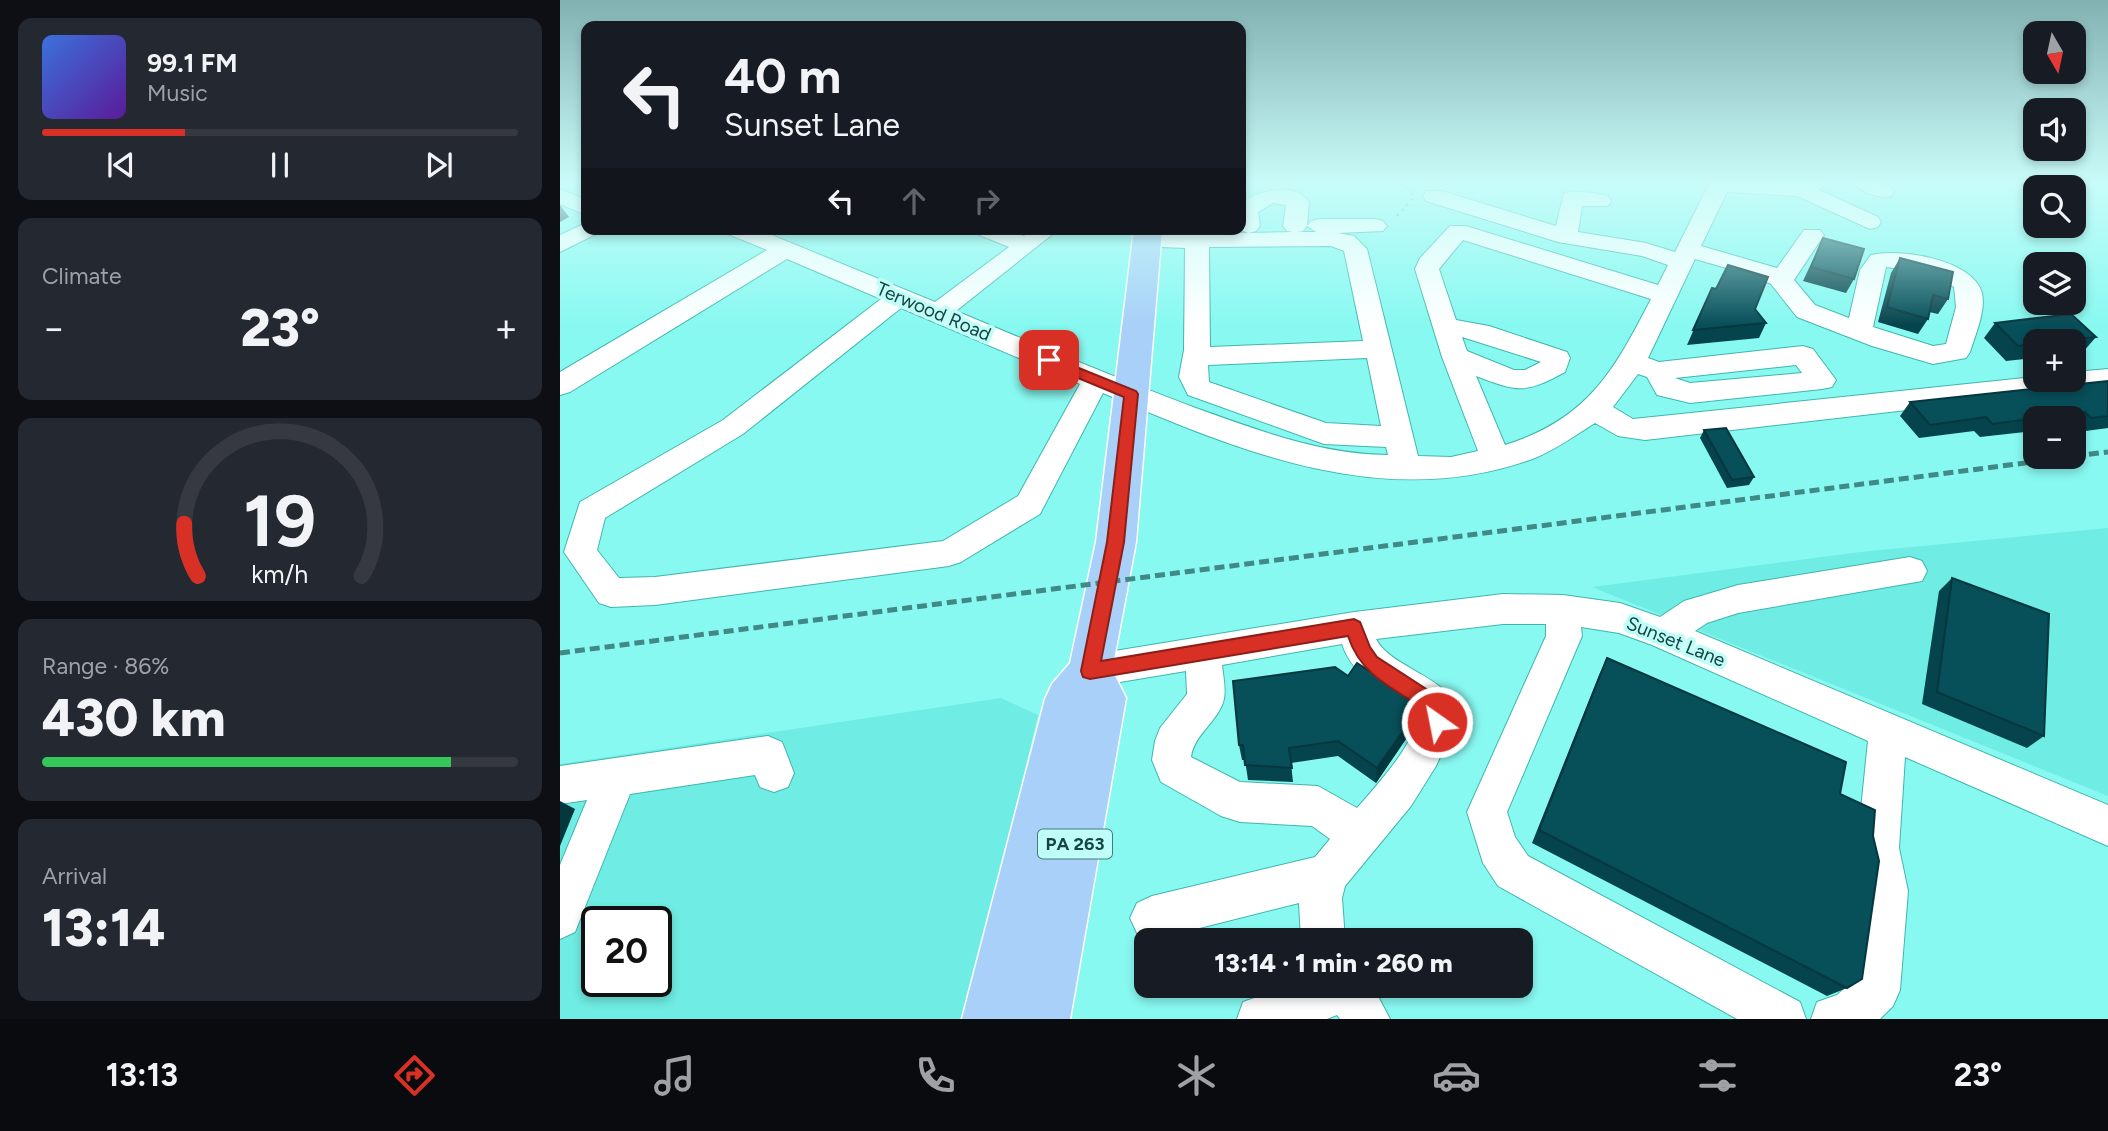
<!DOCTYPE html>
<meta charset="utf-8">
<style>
:root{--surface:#171b24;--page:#242831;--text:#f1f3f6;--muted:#9ea1a6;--line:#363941;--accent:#d93025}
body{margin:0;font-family:Figtree,sans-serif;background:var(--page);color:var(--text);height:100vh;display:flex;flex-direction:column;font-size:26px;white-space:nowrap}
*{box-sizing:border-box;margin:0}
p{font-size:23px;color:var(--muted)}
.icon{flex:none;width:38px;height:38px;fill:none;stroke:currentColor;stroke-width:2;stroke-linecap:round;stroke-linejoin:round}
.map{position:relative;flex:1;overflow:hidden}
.sheet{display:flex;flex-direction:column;gap:18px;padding:18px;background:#0d0f14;width:560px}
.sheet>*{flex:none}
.hud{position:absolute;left:21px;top:21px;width:665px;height:214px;border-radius:14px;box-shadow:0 4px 10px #0003;background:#171b24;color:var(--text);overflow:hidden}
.needle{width:46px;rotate:171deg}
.tools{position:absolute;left:1463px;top:21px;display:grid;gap:14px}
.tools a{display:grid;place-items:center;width:63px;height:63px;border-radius:14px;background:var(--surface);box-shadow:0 4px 10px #0003;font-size:35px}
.speed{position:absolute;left:21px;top:906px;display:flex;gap:14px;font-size:35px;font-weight:700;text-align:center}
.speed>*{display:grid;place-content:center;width:91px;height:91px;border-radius:50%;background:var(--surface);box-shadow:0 4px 10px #0003;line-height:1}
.speed .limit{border:4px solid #111;border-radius:10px;background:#fff;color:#111}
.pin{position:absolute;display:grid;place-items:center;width:60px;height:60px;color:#fff;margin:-30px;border-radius:14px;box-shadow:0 4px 10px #0006}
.me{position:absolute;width:77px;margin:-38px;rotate:327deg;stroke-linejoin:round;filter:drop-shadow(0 0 5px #0008)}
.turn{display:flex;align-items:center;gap:24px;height:147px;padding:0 28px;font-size:32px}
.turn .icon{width:91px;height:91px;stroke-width:2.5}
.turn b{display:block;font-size:49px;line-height:60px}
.lanes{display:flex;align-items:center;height:66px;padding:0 28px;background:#0003;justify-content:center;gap:35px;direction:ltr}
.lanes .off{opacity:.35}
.big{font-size:52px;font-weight:800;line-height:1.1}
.sheet .tile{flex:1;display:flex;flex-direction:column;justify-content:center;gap:10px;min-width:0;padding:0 24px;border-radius:14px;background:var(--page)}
.sheet .dial{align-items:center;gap:0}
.dial svg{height:182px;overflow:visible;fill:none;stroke:var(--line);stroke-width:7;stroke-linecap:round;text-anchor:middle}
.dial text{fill:var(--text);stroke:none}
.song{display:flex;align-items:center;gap:21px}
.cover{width:84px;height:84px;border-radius:10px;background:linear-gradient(135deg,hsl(220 70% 55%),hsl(270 70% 35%))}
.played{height:7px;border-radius:4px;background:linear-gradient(90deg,var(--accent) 30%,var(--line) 30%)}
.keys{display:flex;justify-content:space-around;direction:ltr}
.heat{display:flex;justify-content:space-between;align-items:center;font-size:38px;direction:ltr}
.charge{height:10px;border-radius:5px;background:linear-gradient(90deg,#34c759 86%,var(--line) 0)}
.trip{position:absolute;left:574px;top:928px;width:399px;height:70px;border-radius:14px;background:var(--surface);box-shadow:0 4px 10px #0003;font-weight:800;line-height:70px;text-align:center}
.tab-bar{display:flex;height:112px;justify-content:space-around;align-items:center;background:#090b0e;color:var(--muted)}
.tab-bar .icon{width:49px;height:49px}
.tab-bar .selected{color:var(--accent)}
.tab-bar b{font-size:32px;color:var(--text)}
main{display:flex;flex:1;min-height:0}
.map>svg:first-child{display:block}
.built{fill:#6fece3;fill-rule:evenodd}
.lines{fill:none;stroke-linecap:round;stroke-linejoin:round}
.minor-casing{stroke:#3fb6ae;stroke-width:2}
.highway-casing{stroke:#fff;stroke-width:3}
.path{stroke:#64c2bb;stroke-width:2.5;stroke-dasharray:2.5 4.5;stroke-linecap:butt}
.minor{fill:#fff;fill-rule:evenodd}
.highway{fill:#a8d0f8;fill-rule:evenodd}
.rail{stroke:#408984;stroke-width:5;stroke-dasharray:10 5;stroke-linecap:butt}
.wall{fill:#06444d}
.shaded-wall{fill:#05373e}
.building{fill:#074f59;stroke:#05373e;stroke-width:2}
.route{fill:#d93025;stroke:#8d1f18;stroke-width:2}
.labels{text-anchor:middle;stroke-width:7;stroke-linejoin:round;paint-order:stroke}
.shield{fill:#bffef8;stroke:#477c79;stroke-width:2}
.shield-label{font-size:18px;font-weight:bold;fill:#144542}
.street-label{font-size:19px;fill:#144542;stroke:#bffef8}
</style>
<main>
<section class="sheet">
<div class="tile">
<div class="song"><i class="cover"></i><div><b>99.1 FM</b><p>Music</p></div></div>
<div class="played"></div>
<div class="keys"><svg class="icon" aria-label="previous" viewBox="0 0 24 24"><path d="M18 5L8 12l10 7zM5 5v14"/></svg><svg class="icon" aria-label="pause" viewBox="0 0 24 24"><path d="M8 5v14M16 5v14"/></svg><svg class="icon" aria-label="next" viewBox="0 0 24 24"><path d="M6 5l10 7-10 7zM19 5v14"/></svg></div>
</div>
<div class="tile"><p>Climate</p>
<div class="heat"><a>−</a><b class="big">23°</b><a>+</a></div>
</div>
<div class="tile dial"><svg viewBox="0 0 100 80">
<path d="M14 69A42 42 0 1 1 86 69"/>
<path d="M14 69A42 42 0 0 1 8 46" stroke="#d93025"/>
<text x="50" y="56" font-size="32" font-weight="700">19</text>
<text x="50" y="72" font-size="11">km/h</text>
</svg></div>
<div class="tile"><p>Range · 86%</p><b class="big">430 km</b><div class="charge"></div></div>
<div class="tile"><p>Arrival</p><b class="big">13:14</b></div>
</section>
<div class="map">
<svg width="1548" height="1019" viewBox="0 0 1548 1019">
<rect width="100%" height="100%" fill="#88f9f1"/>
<path class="built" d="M1548 528V796L1032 587 1300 552Z
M441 698 478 715 406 1019H0V764ZM37 922H96V982H37Z"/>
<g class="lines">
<defs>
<path id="minor" d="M1150 182H1269L1259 190 1318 217 1321 222 1318 227 1310 229 1237 196 1167 192 1141 246 1217 268 1244 230H1260L1264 235 1234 280 1255 305 1289 318 1300 270 1311 255C1339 248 1413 259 1422 293 1426 312 1415 335 1410 352L1406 358 1373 364 1312 346 1237 317 1211 284 1191 275 1135 259 1088 358 1099 362 1243 346 1253 349 1276 380 1272 387 1262 389 1130 403 1097 395 1087 377 1078 374 1053 407 1073 419 1475 377V380H1514V372L1548 369V387L1085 440 1058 436 1035 423C1016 435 996 449 975 458 826 513 681 452 543 393L480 514 401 562 389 566 95 605 51 607 39 603 4 552 20 502 163 420 321 299 227 259 10 392 0 395V372L207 250 168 234 165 229H197L375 302 449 247 417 234 414 229H447L464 236 473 229H499L396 311C475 344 553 377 633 407 698 430 758 454 828 455L826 447 764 444 628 395 619 377 624 350 625 248 578 246 574 241 578 236 586 234 688 233 679 229 681 204 684 201C702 190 735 182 749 202L747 226 743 231 737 232H756L747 226 751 221 759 219H815L823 221 827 226 823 231 778 233 794 236 807 249 858 456 891 457 918 451 882 357 855 269 860 258 890 226H906L1098 285 1108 265 1082 256 998 242 866 201 863 196 866 191H882L996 226 1004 193C1018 190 1034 193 1048 196L1051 201 1048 206H1022L1018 232 1086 243 1115 252ZM713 203 726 205 723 226 727 231 733 232 688 233 696 231 700 226 698 212ZM903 240 1091 299C1054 371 1028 419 945 445L916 376C958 392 965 394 1005 372L1010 358 1007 352 929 326 896 320 879 269ZM771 246 784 251 803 341 650 347 649 247ZM1326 267 1365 272 1394 287 1396 307 1386 344 1373 346 1313 327ZM341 308 520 384 458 496 383 541 95 577 59 578 37 550 45 518 183 434ZM902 337 981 362 965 370H954L907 351ZM807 358 821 426 766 423 649 382 648 365ZM1236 365 1242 373 1130 383 1115 378Z
M1292 182H1322L1334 191 1331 196C1318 199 1301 192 1292 182Z
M0 189 26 200V215L0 204Z
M26 223V229H39L36 234 0 252V235Z
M1350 557 1362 561 1367 571 1362 581 1178 613 1147 623 1135 631 1548 805V846L1345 757 1339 848 1348 891 1340 990 1333 1006 1320 1019H1251L1257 1002 1277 995 1295 979 1306 891 1297 848 1308 741 1092 645 1059 633 1021 627 1022 636 947 812 955 837 968 856 1240 1002 1246 1019H1177L938 886 923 863 907 812 986 636V624H943L816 639C833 672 901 677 896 722L876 766 851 806 785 886 782 898 785 940H741L739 903 592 940 577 933 570 918 577 903 592 896 755 857 770 839 752 826 680 822 661 816 601 782 592 760 595 741 600 728 627 694 626 671 530 687 517 683 512 671 517 659 530 655 794 612 943 594 1003 595 1060 603 1100 617 1124 601 1178 585ZM782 644C793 679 831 696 859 716 852 747 818 784 797 808L758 786 680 782 631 757C634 734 659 721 664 699 666 688 663 675 662 665Z
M208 736 222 742 234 773 228 787 214 792 200 787 195 775 70 794 15 932 0 939V865L27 800 0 804V766Z
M731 985H812L830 1019H780L777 1015 767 1019H677L683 1002Z"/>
<path id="highway" d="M574 229H602L576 542 552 670 566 698 510 1019H402L485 699 492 684 510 663 536 542Z"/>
</defs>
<use href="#minor" class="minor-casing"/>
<use href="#highway" class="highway-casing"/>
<path class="path" d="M834 182 850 190 854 197 835 218
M845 188 853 182"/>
<use href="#minor" class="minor"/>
<use href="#highway" class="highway"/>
<path class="rail" d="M1514 456 1548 452
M0 653 1511 457"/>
</g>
<path class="wall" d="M1263 238 1294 279 1286 293 1243 281Z
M1340 258 1388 299 1378 314 1369 312 1368 319 1358 334 1318 322 1331 273Z
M1152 288 1195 309 1206 323 1199 338 1127 345Z
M1435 323 1536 337 1523 352 1514 353V341H1475V358L1446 361 1424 338Z
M1548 381V428L1518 432 1514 427V418H1475V431L1420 437 1414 431 1359 438 1340 416 1350 402Z
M1144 430 1194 477 1189 485 1167 488 1140 438Z
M1392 578 1484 736 1467 748 1362 704 1379 591Z
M1047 658 1280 794 1287 988 1267 996 972 843 1039 675Z
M788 676 855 719 848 736 816 783 778 756 731 763 733 782 688 780 685 760H682L679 745Z"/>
<path class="shaded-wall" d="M0 205 9 217 0 222Z
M858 703 855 719 848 736 816 783 817 768Z
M0 801 15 809 0 846Z"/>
<path class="building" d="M1263 238 1304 249 1294 279 1251 267Z
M1340 258 1393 272 1388 299 1373 295 1368 319 1327 307Z
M1168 265 1208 277 1195 309 1206 323 1133 330 1152 288 1156 289Z
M1511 314 1536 337 1501 341H1475V344L1458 346 1435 323Z
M1548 381V416L1531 418 1525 412 1432 424 1426 417 1370 425 1350 402Z
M1166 428 1194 477 1172 480 1144 430Z
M1392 578 1489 614 1484 736 1377 692Z
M1047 658 1286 762 1280 794 1315 810 1313 836 1319 861 1302 979 1287 988 979 830Z
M797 663 858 703 851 720 817 768 778 741 729 748 732 768 685 765 683 745H679L673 681 775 667 788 676Z"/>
<linearGradient id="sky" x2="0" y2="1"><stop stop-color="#82b1b2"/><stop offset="0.56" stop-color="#c9fcf9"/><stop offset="1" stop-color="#c9fcf9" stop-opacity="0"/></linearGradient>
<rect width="1548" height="325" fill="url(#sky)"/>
<path class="route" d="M489 356 576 391 578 394 564 542 541 661 794 619 800 622 810 647 817 657 880 698 888 714 884 728 877 731 871 728 866 710C833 688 801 676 788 636L530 679 523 677 521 671 547 542 564 397 484 364 482 360Z"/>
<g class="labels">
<rect class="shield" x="478" y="829.5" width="74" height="29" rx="5"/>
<g class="shield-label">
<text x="515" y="850">PA 263</text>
</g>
<g class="street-label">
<text transform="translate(374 311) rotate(23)" y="7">Terwood Road</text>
<text transform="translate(1116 641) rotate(22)" y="7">Sunset Lane</text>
</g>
</g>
</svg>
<div class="tools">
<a><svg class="needle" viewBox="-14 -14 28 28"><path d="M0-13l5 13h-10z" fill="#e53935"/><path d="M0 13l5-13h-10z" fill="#9ea1a6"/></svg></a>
<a><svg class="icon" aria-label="sound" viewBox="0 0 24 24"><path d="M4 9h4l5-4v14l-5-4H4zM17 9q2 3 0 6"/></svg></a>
<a><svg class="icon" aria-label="search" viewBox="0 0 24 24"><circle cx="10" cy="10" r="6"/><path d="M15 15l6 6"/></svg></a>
<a><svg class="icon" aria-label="layers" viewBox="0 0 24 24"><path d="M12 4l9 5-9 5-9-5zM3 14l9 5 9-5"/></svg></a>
<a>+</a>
<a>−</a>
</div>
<div class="speed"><div class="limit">20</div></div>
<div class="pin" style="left:489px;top:360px;background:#d93025"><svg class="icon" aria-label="arrive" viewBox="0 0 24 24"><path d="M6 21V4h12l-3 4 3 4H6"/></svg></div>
<svg class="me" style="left:877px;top:722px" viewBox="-20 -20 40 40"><circle r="17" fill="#d93025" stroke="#fff" stroke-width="3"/><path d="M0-11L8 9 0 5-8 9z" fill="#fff"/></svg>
<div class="trip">13:14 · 1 min · 260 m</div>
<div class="hud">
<div class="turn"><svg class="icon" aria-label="left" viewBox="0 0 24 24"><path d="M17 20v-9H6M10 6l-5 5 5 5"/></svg><div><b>40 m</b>Sunset Lane</div></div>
<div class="lanes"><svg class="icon" aria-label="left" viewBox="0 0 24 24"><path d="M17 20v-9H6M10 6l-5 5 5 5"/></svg><svg class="icon off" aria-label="ahead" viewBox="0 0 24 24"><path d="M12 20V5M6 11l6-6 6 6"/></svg><svg class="icon off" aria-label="right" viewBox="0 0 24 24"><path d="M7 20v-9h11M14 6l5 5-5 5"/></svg></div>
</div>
</div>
</main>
<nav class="tab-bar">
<b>13:13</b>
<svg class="icon selected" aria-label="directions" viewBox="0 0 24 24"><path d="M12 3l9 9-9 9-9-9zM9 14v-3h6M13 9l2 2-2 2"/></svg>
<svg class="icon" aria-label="music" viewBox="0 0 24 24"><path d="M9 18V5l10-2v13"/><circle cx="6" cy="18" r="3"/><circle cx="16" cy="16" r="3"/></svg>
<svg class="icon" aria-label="phone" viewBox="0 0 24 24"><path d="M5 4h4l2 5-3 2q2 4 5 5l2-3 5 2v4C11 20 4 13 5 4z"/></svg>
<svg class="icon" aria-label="climate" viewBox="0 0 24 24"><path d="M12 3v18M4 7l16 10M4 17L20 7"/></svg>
<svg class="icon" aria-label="car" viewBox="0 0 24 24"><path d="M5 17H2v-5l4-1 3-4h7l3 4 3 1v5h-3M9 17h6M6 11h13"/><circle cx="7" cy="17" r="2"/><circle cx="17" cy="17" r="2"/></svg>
<svg class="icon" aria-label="filters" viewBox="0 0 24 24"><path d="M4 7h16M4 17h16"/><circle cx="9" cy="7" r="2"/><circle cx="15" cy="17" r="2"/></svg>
<b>23°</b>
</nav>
